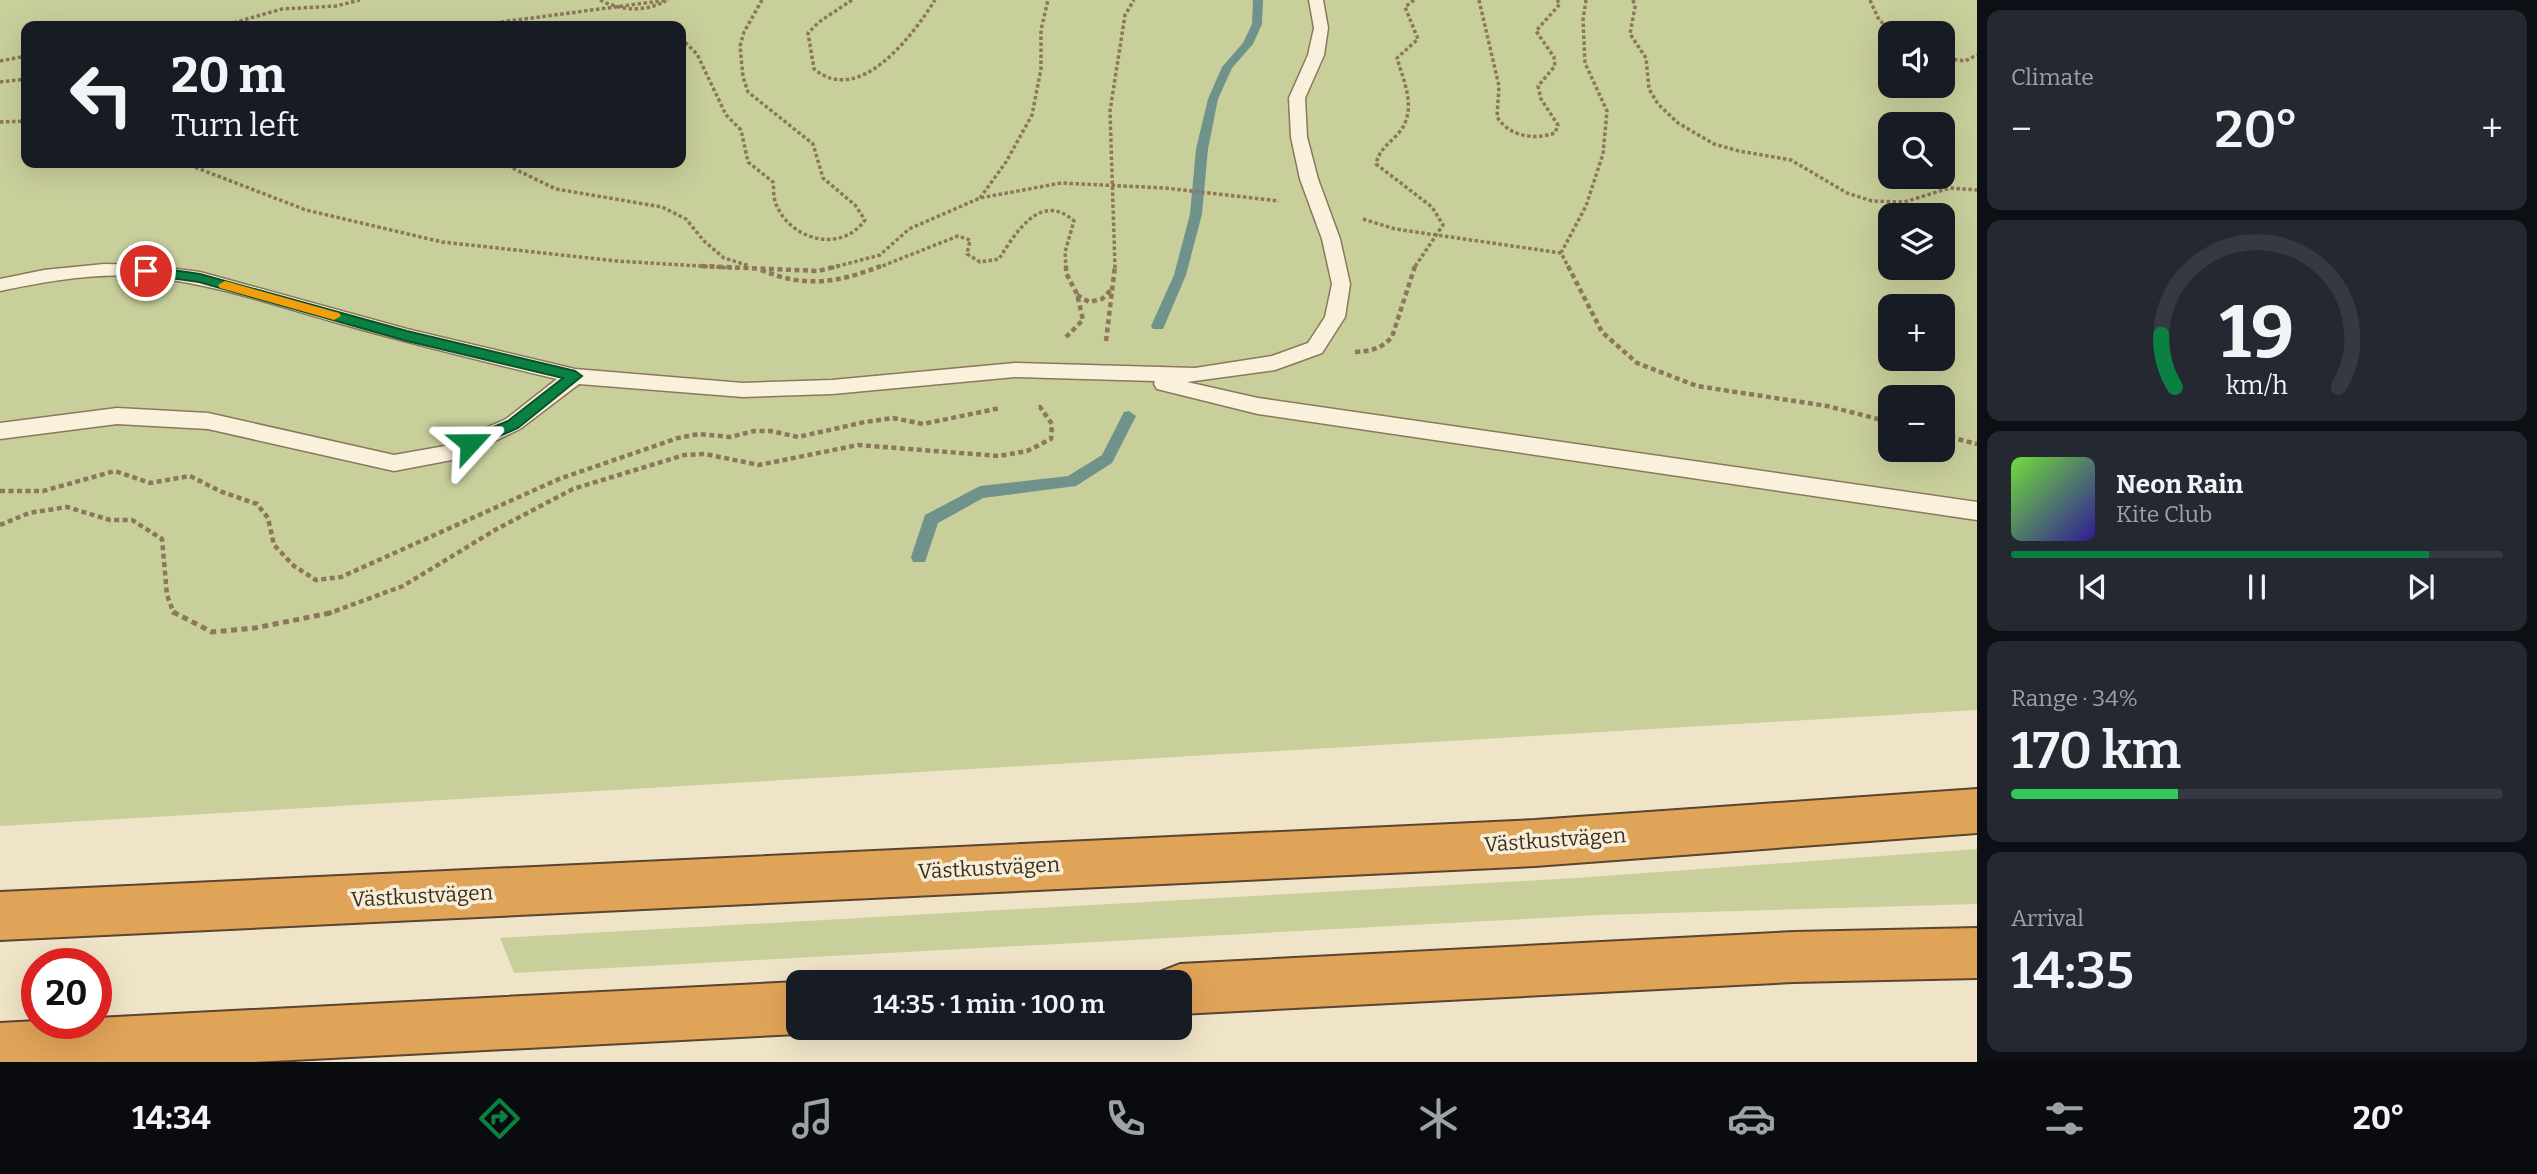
<!DOCTYPE html>
<meta charset="utf-8">
<style>
:root{--surface:#171b24;--page:#242831;--text:#f1f3f6;--muted:#9ea1a6;--line:#363941;--accent:#0b8043}
body{margin:0;font-family:Bitter,serif;background:var(--page);color:var(--text);height:100vh;display:flex;flex-direction:column;font-size:26px;white-space:nowrap}
*{box-sizing:border-box;margin:0}
p{font-size:23px;color:var(--muted)}
.icon{flex:none;width:38px;height:38px;fill:none;stroke:currentColor;stroke-width:2;stroke-linecap:round;stroke-linejoin:round}
.map{position:relative;flex:1;overflow:hidden}
.sheet{display:flex;flex-direction:column;gap:10px;padding:10px;background:#0d0f14;width:560px}
.sheet>*{flex:none}
.guide{position:absolute;left:21px;top:21px;width:665px;height:147px;border-radius:14px;box-shadow:0 7px 28px #0002;background:#171b24;color:var(--text);overflow:hidden}
.fabs{position:absolute;left:1878px;top:21px;display:grid;gap:14px}
.fabs a{display:grid;place-items:center;width:77px;height:77px;border-radius:14px;background:var(--surface);box-shadow:0 7px 28px #0002;font-size:35px}
.speed{position:absolute;left:21px;top:948px;display:flex;gap:14px;font-size:35px;font-weight:700;text-align:center}
.speed>*{display:grid;place-content:center;width:91px;height:91px;border-radius:50%;background:var(--surface);box-shadow:0 7px 28px #0002;line-height:1}
.speed .limit{border:10px solid #d22;background:#fff;color:#111}
.pin{position:absolute;display:grid;place-items:center;width:60px;height:60px;color:#fff;margin:-30px;border:4px solid #fff;border-radius:50%;box-shadow:0 2px 7px #0007}
.me{position:absolute;width:77px;margin:-38px;rotate:66deg;stroke-linejoin:round;filter:drop-shadow(0 0 5px #0008)}
.turn{display:flex;align-items:center;gap:24px;height:147px;padding:0 35px;font-size:32px}
.turn .icon{width:91px;height:91px;stroke-width:2.5}
.turn b{display:block;font-size:49px;line-height:60px}
.big{font-size:52px;font-weight:600;line-height:1.1}
.sheet .card{flex:1;display:flex;flex-direction:column;justify-content:center;gap:10px;min-width:0;padding:0 24px;border-radius:14px;background:var(--page)}
.sheet .dial{align-items:center;gap:0}
.dial svg{height:182px;overflow:visible;fill:none;stroke:var(--line);stroke-width:7;stroke-linecap:round;text-anchor:middle}
.dial text{fill:var(--text);stroke:none}
.song{display:flex;align-items:center;gap:21px}
.cover{width:84px;height:84px;border-radius:10px;background:linear-gradient(135deg,hsl(100 70% 55%),hsl(250 70% 35%))}
.played{height:7px;border-radius:4px;background:linear-gradient(90deg,var(--accent) 85%,var(--line) 85%)}
.keys{display:flex;justify-content:space-around;direction:ltr}
.heat{display:flex;justify-content:space-between;align-items:center;font-size:38px;direction:ltr}
.charge{height:10px;border-radius:5px;background:linear-gradient(90deg,#34c759 34%,var(--line) 0)}
.trip{position:absolute;left:786px;top:970px;width:406px;height:70px;border-radius:14px;background:var(--surface);box-shadow:0 7px 28px #0002;font-weight:600;line-height:70px;text-align:center}
.tab-bar{display:flex;height:112px;justify-content:space-around;align-items:center;background:#090b0e;color:var(--muted)}
.tab-bar .icon{width:49px;height:49px}
.tab-bar .current{color:var(--accent)}
.tab-bar b{font-size:32px;color:var(--text)}
main{display:flex;flex:1;min-height:0}
.map>svg:first-child{display:block}
.green{fill:#c9cf9b;fill-rule:evenodd}
.lines{fill:none;stroke-linecap:round;stroke-linejoin:round}
.stream{fill:#6f938a;fill-rule:evenodd}
.lane-casing{stroke:#8d765c;stroke-width:3}
.highway-casing{stroke:#5b4430;stroke-width:4}
.path-far2{stroke:#8d765c;stroke-width:3.5;stroke-dasharray:3.5 2.5;stroke-linecap:butt}
.path-far1{stroke:#8d765c;stroke-width:4.5;stroke-dasharray:5 3.5;stroke-linecap:butt}
.path{stroke:#8d765c;stroke-width:5;stroke-dasharray:6 4.5;stroke-linecap:butt}
.lane{fill:#faf1dc;fill-rule:evenodd}
.highway{fill:#e0a458;fill-rule:evenodd}
.route{fill:#0b8043;stroke:#07532c;stroke-width:2}
.slow{fill:#f59e0b}
.labels{text-anchor:middle;stroke-width:7;stroke-linejoin:round;paint-order:stroke}
.near-street-label{font-size:21px;fill:#3d2e20;stroke:#f7eed8}
</style>
<main>
<div class="map">
<svg width="1977" height="1062" viewBox="0 0 1977 1062">
<rect width="100%" height="100%" fill="#f0e4c8"/>
<path class="green" d="M0 0H1977V710L0 826ZM26 26H681V163H26ZM1890 33H1942V86H1890ZM1890 124H1942V177H1890ZM1890 215H1942V268H1890ZM1890 306H1942V359H1890ZM1890 397H1942V450H1890Z
M1977 849V904L1599 915 514 973 500 938 1576 878Z"/>
<g class="lines">
<path class="stream" d="M1253 0H1263L1262 24 1253 44 1232 68 1218 99 1208 149 1202 214 1186 275 1163 329H1153L1151 326 1174 275 1190 214 1196 149 1208 99 1222 67 1243 43 1252 24Z
M1129 411 1136 416 1112 463 1076 486 983 498 938 523 925 562H913L911 557 925 515 980 486 1068 476 1102 455 1124 412Z"/>
<defs>
<path id="lane" d="M1309 0H1323L1328 28 1324 55 1305 98 1307 137 1318 179 1340 239 1350 284 1345 317 1322 353 1275 370 1187 382 1258 398 1977 502V520L1258 414 1157 389 1154 384 1155 381 1015 377 832 394 743 397 579 384 520 429 457 459 394 471 208 429 117 424 0 439V423L117 408 208 413 394 455 445 446 506 419 557 379C486 362 415 345 345 325 280 307 216 284 148 277 99 272 48 281 0 291V279L44 270 104 264 146 265 200 272 407 329 575 369 743 383 832 380 1015 363 1195 368 1272 356 1308 343 1325 317 1332 284 1322 239 1300 179 1291 137 1289 98 1308 55 1314 28Z"/>
<path id="highway" d="M1977 789V833L1535 866 0 940V892L1535 820Z
M1977 928V978L1794 982 1180 1014V982H1158L1162 971 1180 964 1794 932Z
M798 982V1027H814L798 1034 254 1062H0V1023L37 1021V1024H96V1018Z"/>
</defs>
<use href="#lane" class="lane-casing"/>
<use href="#highway" class="highway-casing"/>
<path class="path-far2" d="M600 0C622 11 644 12 666 1
M852 0 819 22 808 33 814 69C860 107 913 35 935 0
M1414 0 1405 7 1418 39 1397 58C1405 85 1419 114 1395 137 1386 146 1379 151 1376 164L1432 207 1443 225 1414 268
M1479 0 1499 86 1497 117C1510 137 1534 140 1555 133L1558 125 1541 99 1538 86 1555 66 1554 57 1536 31 1560 4 1557 0
M1633 0 1635 7 1630 34 1646 58 1649 89 1658 104 1678 123 1714 144 1739 151 1791 160 1847 193 1872 201 1904 202 1950 188 1977 190
M1870 0 1879 20 1895 33
M222 26 282 9 336 6 360 0
M471 26 668 0
M681 38 697 54 726 115 741 130 748 162 773 182C774 189 773 197 776 204 790 240 841 254 865 220L855 205 823 178 813 144 748 92 743 77 740 46 744 32 762 0
M1942 58 1965 61 1977 55
M0 61 26 56
M0 82 26 79
M0 122 26 121
M184 163 306 210 442 242 617 261 732 268
M502 163 556 189 662 207 686 219 704 241 724 258 750 266
M980 198 1006 162 1032 115 1041 69V30L1048 0
M1363 219 1395 229 1561 253 1569 268
M1561 253 1586 206 1603 154 1607 111 1585 63 1583 20 1586 0
M831 268 880 255 909 229 980 198 1061 183 1165 188 1279 201
M877 268 958 236 970 240 967 254 980 262 999 259C1016 232 1041 191 1074 221L1065 252 1066 268
M1115 268 1110 111 1125 15 1134 0"/>
<path class="path-far1" d="M701 266 818 271 838 266
M1066 266V273L1077 294 1083 320 1066 337
M1568 266 1602 332 1637 363 1697 386 1827 406 1890 422
M761 270C805 288 837 283 881 266
M1077 295 1089 302 1102 299 1111 290
M1106 341 1115 266
M1355 352C1371 351 1381 349 1392 337L1415 266
M1942 435 1977 444
M0 491H43L115 471 150 483 190 476 222 492 257 504 268 518 274 545 294 566 316 580 341 577 559 479 678 438 699 434 730 437 754 431H771L798 437 865 422 893 418 923 424 1000 408
M0 525 29 513 67 507 110 520H132L162 539 167 595 174 614
M327 614 403 586 495 530 573 489 684 455 705 454 759 465 858 445 999 456 1027 451 1051 439 1052 424 1040 407H1036"/>
<path class="path" d="M173 612 212 632 255 628 335 612"/>
<use href="#lane" class="lane"/>
<use href="#highway" class="highway"/>
</g>
<path class="route" d="M146 266 200 274 407 331 575 371 582 376 518 428 470 449 465 447 463 443 465 439 508 421 563 378 407 341 199 282 141 274V268Z"/>
<path class="slow" d="M225 281 339 313 341 316 334 320 220 288 218 285Z"/>
<g class="labels">
<g class="near-street-label">
<text transform="translate(1555 840) rotate(-4)" y="7">Västkustvägen</text>
<text transform="translate(989 868) rotate(-3)" y="7">Västkustvägen</text>
<text transform="translate(422 896) rotate(-3)" y="7">Västkustvägen</text>
</g>
</g>
</svg>
<div class="fabs">
<a><svg class="icon" aria-label="sound" viewBox="0 0 24 24"><path d="M4 9h4l5-4v14l-5-4H4zM17 9q2 3 0 6"/></svg></a>
<a><svg class="icon" aria-label="search" viewBox="0 0 24 24"><circle cx="10" cy="10" r="6"/><path d="M15 15l6 6"/></svg></a>
<a><svg class="icon" aria-label="layers" viewBox="0 0 24 24"><path d="M12 4l9 5-9 5-9-5zM3 14l9 5 9-5"/></svg></a>
<a>+</a>
<a>−</a>
</div>
<div class="speed"><div class="limit">20</div></div>
<div class="pin" style="left:146px;top:271px;background:#d93025"><svg class="icon" aria-label="arrive" viewBox="0 0 24 24"><path d="M6 21V4h12l-3 4 3 4H6"/></svg></div>
<svg class="me" style="left:470px;top:443px" viewBox="-20 -20 40 40"><path d="M0-17L14 15 0 8-14 15z" fill="#0b8043" stroke="#fff" stroke-width="4"/></svg>
<div class="trip">14:35 · 1 min · 100 m</div>
<div class="guide">
<div class="turn"><svg class="icon" aria-label="left" viewBox="0 0 24 24"><path d="M17 20v-9H6M10 6l-5 5 5 5"/></svg><div><b>20 m</b>Turn left</div></div>
</div>
</div>
<section class="sheet">
<div class="card"><p>Climate</p>
<div class="heat"><a>−</a><b class="big">20°</b><a>+</a></div>
</div>
<div class="card dial"><svg viewBox="0 0 100 80">
<path d="M14 69A42 42 0 1 1 86 69"/>
<path d="M14 69A42 42 0 0 1 8 46" stroke="#0b8043"/>
<text x="50" y="56" font-size="32" font-weight="700">19</text>
<text x="50" y="72" font-size="11">km/h</text>
</svg></div>
<div class="card">
<div class="song"><i class="cover"></i><div><b>Neon Rain</b><p>Kite Club</p></div></div>
<div class="played"></div>
<div class="keys"><svg class="icon" aria-label="previous" viewBox="0 0 24 24"><path d="M18 5L8 12l10 7zM5 5v14"/></svg><svg class="icon" aria-label="pause" viewBox="0 0 24 24"><path d="M8 5v14M16 5v14"/></svg><svg class="icon" aria-label="next" viewBox="0 0 24 24"><path d="M6 5l10 7-10 7zM19 5v14"/></svg></div>
</div>
<div class="card"><p>Range · 34%</p><b class="big">170 km</b><div class="charge"></div></div>
<div class="card"><p>Arrival</p><b class="big">14:35</b></div>
</section>
</main>
<nav class="tab-bar">
<b>14:34</b>
<svg class="icon current" aria-label="directions" viewBox="0 0 24 24"><path d="M12 3l9 9-9 9-9-9zM9 14v-3h6M13 9l2 2-2 2"/></svg>
<svg class="icon" aria-label="music" viewBox="0 0 24 24"><path d="M9 18V5l10-2v13"/><circle cx="6" cy="18" r="3"/><circle cx="16" cy="16" r="3"/></svg>
<svg class="icon" aria-label="phone" viewBox="0 0 24 24"><path d="M5 4h4l2 5-3 2q2 4 5 5l2-3 5 2v4C11 20 4 13 5 4z"/></svg>
<svg class="icon" aria-label="climate" viewBox="0 0 24 24"><path d="M12 3v18M4 7l16 10M4 17L20 7"/></svg>
<svg class="icon" aria-label="car" viewBox="0 0 24 24"><path d="M5 17H2v-5l4-1 3-4h7l3 4 3 1v5h-3M9 17h6M6 11h13"/><circle cx="7" cy="17" r="2"/><circle cx="17" cy="17" r="2"/></svg>
<svg class="icon" aria-label="filters" viewBox="0 0 24 24"><path d="M4 7h16M4 17h16"/><circle cx="9" cy="7" r="2"/><circle cx="15" cy="17" r="2"/></svg>
<b>20°</b>
</nav>
